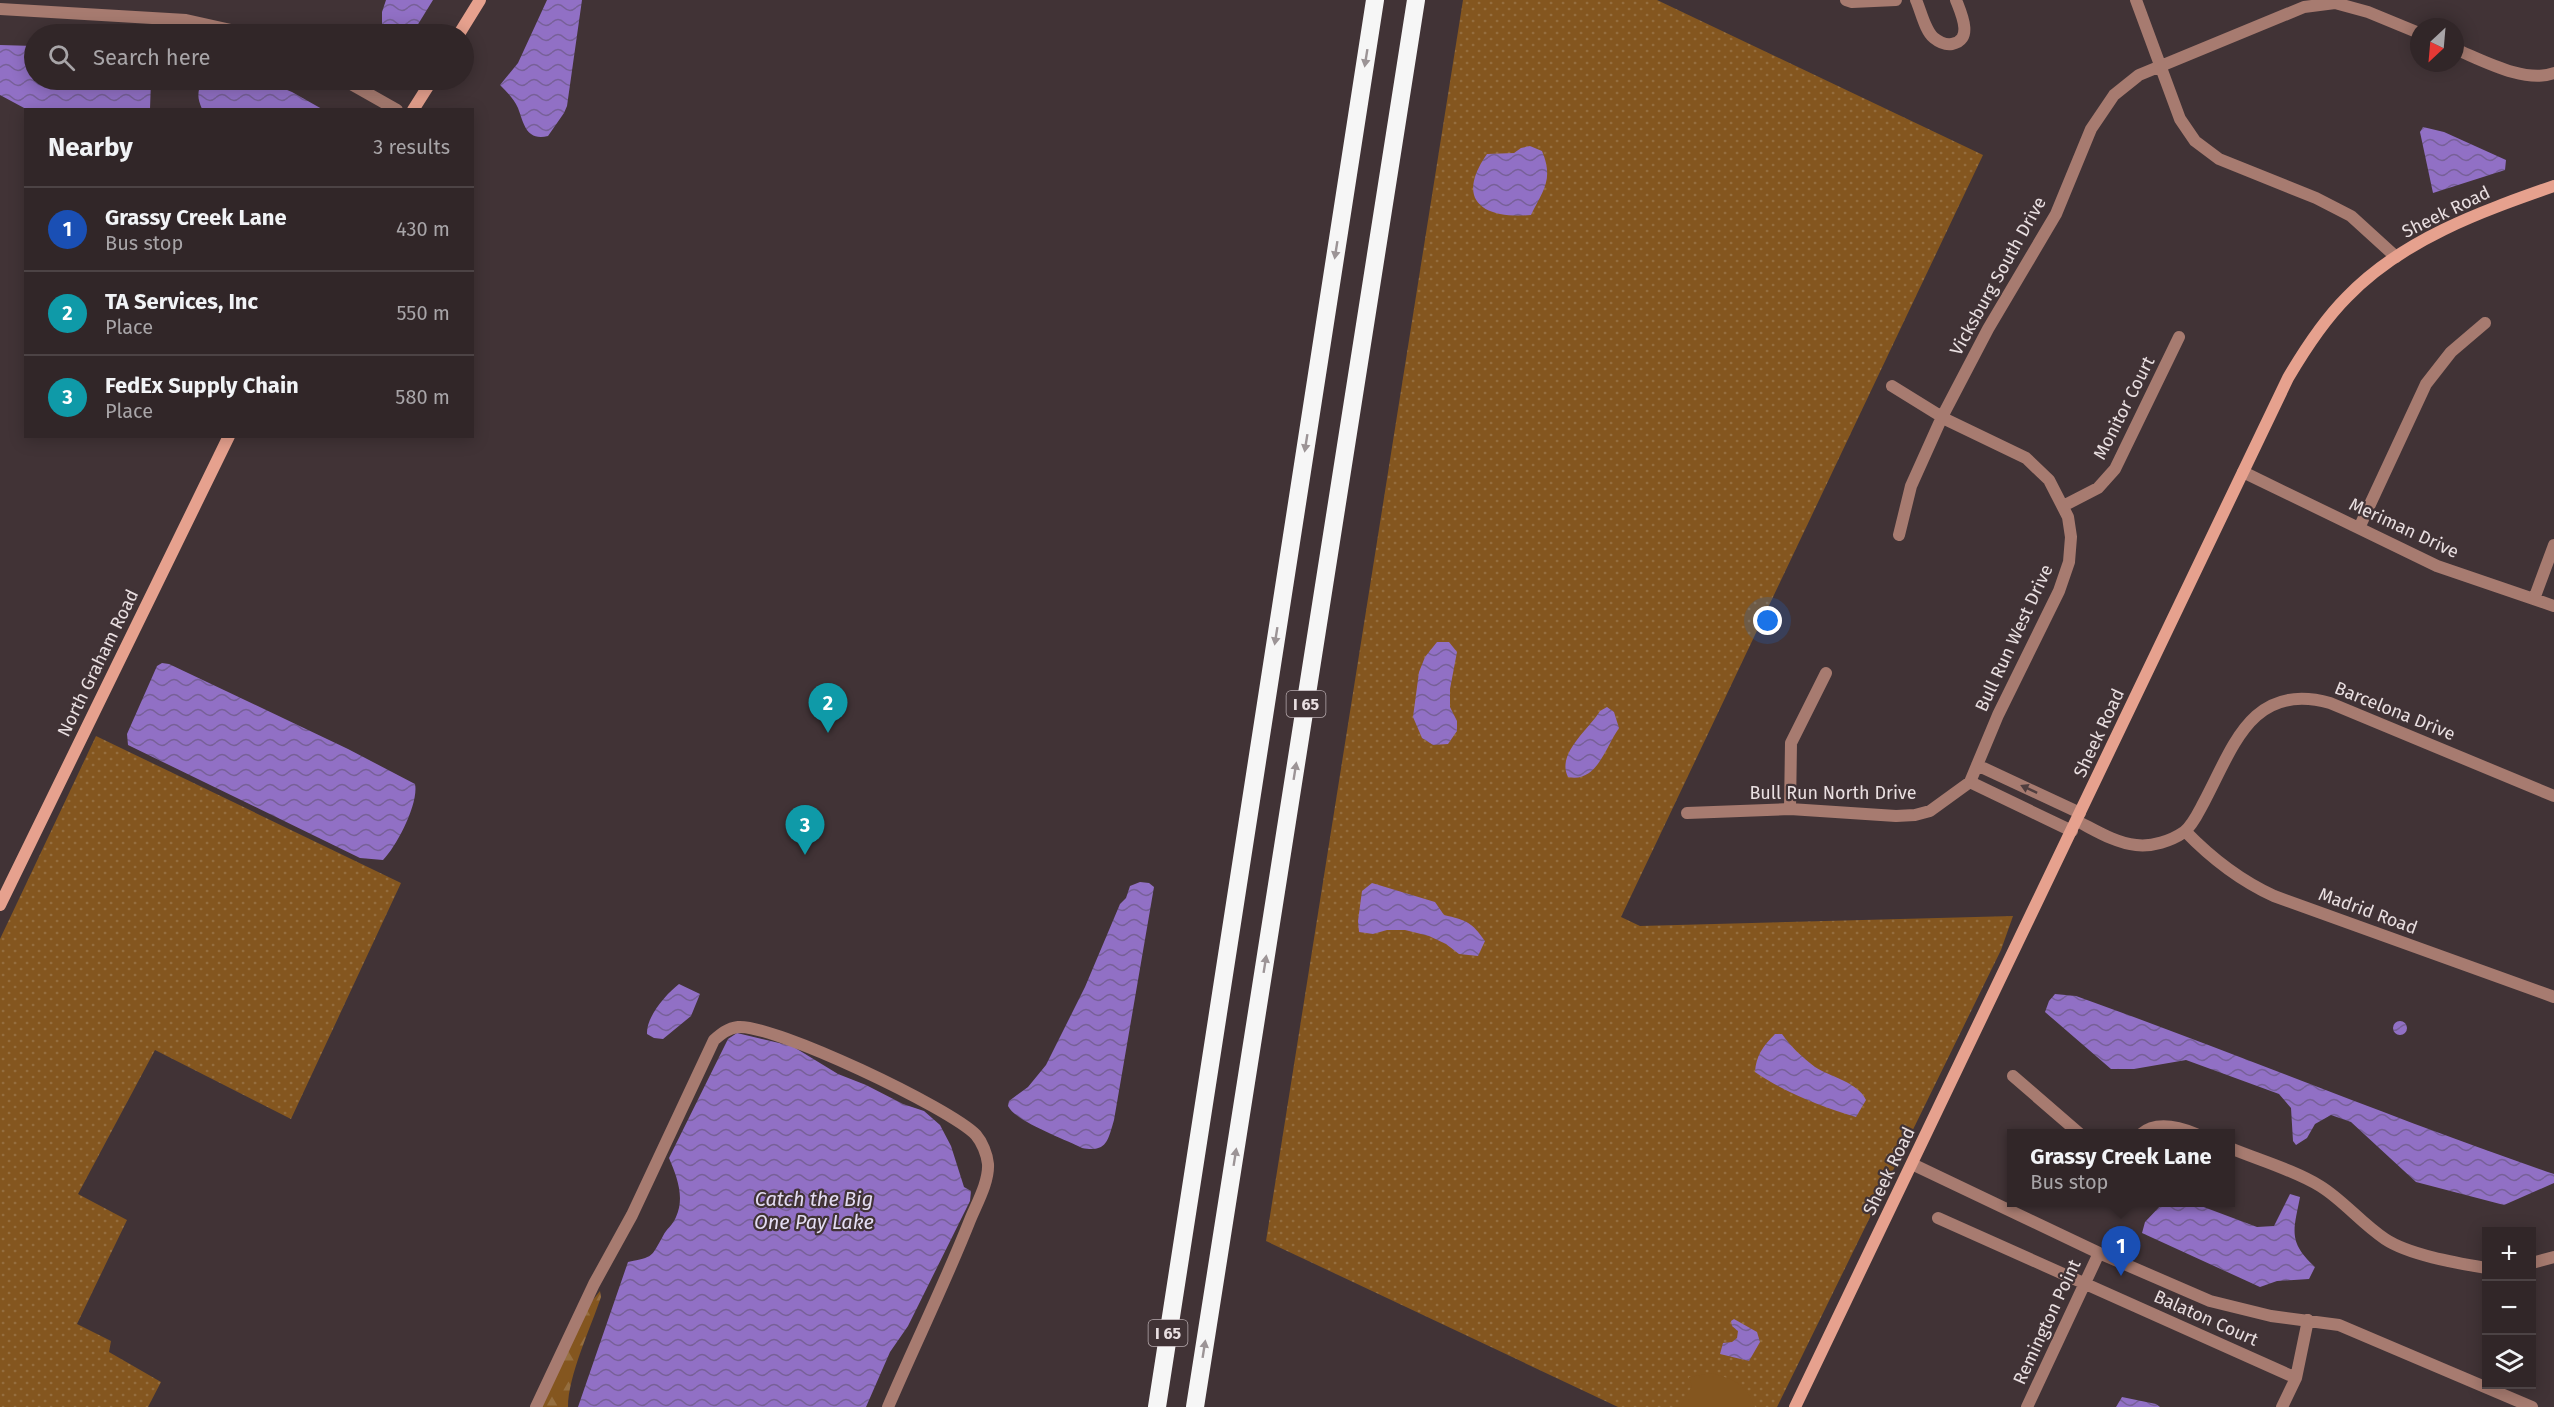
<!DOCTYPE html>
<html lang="en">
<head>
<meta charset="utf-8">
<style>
  :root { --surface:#312628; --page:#392e30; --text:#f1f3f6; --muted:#a8a5a8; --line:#4c4345; --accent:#52cbd9 }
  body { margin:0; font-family:"Fira Sans",sans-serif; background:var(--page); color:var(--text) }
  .controls { position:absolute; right:18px; bottom:18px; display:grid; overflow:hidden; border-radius:0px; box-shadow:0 3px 15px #0003 }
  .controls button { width:54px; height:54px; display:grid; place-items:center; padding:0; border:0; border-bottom:2px solid var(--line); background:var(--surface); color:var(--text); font:30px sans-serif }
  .compass { position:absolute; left:2410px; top:18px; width:54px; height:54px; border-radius:50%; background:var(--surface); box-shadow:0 3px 15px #0003; rotate:206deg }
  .you { position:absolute; left:1768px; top:621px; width:21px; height:21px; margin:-15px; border:4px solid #fff; border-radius:50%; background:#1a73e8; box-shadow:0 0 0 9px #1a73e833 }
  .badge { display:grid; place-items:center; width:39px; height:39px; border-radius:50%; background:var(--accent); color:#fff; font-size:20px; font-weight:700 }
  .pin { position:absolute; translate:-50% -50px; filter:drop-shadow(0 2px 3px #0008) }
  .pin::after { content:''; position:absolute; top:32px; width:21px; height:18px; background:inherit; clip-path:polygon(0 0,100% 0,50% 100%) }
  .popup { position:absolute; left:2007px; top:1129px; width:228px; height:78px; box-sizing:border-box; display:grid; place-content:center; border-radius:0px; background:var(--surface); filter:drop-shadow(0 2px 4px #0005); font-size:20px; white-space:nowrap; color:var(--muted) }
  .popup b { font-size:22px; color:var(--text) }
  .popup::after { content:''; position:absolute; left:50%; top:100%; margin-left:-12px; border:12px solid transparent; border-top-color:var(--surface) }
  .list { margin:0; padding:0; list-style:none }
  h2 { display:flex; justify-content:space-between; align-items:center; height:78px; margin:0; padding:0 24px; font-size:26px }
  h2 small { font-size:20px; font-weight:400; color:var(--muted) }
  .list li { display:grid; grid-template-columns:39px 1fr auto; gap:18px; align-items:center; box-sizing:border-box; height:84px; padding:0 24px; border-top:2px solid var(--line) }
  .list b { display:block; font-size:22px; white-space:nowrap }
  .list p { margin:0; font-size:20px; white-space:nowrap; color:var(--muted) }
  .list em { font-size:20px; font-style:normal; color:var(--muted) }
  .icon { flex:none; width:33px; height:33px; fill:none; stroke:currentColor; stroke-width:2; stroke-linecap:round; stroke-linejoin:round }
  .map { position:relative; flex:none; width:2554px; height:1407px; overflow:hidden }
  .search { position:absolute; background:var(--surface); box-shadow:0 3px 15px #0003; left:24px; top:24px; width:450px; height:66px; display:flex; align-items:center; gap:15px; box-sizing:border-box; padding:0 21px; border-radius:33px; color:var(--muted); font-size:22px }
  .panel { position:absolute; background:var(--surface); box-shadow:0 3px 15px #0003; left:24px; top:108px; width:450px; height:330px; border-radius:0px }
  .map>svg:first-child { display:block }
</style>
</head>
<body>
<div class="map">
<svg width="2554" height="1407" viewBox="0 0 2554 1407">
  <defs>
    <pattern id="grass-dots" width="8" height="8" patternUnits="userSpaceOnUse" patternTransform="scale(1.5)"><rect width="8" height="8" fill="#84561f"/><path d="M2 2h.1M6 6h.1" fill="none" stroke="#956e3f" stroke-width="1.8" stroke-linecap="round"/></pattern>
    <pattern id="forest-firs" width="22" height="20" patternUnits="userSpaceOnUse" patternTransform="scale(1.5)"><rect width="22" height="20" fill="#84561f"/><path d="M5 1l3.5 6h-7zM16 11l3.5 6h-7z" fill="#956e3f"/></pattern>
    <pattern id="water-waves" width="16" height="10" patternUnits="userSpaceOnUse" patternTransform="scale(1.5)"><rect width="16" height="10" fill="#9170c5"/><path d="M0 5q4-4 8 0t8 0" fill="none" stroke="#776098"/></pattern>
  </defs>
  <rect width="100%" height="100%" fill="#413336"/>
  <path fill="url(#grass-dots)" d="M1463,0h194l326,155 -362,762 19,9 373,-10 -12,34 -224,457h-159l-352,-166z
    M96,736l305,147 -110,236 -136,-69 -77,144 49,26 -50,104 34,17 -2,11 52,30 -13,25h-148v-468z"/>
  <path fill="url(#forest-firs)" d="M600,1291l1,6c-10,30 -33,79 -33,110h-28l52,-106z"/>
  <path fill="#84561f" d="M1712,1373c23,7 33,10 43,34h-75l12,-21 -3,-9z"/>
  <path fill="url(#water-waves)" d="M386,0h47l-21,34h-30v-22z
    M547,0h35l-15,106 -3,7 -16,23c-22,5 -24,-12 -30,-28 -4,-9 -11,-16 -18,-23l18,-22z
    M0,45l34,1v34h117l-1,29h-124l-26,-14z
    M203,80h60l29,12 30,17h-120c-5,-11 -5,-18 1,-29z
    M2423,127l21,5 62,28 -1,10 -72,23 -13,-61z
    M1530,146l12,5c12,29 1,39 -11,64 -49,4 -76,-15 -44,-61l27,-1 7,-5z
    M1437,642h12l8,10 -7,37v18l7,14v10l-9,13 -15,1 -11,-7 -9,-21 6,-45 6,-15z
    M162,663l7,1 179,85 67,35c4,19 -18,62 -32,76l-23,-2 -232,-113 -1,-11 30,-68z
    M1607,707l7,5 5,16c-14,20 -22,55 -51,49 -12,-23 21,-48 32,-66z
    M1140,882l9,1 5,4 -40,233c-6,20 -7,33 -32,28 -17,-9 -66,-26 -74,-42l1,-5 19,-14 18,-22 39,-78 35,-83 6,-6 4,-12z
    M1372,883l63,19 9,13c22,5 28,7 41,26l-7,15 -19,-2 -13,-10 -17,-8 -24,-6h-18l-14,4 -14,-2 -1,-11 4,-30z
    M679,984l21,10 -9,22 -28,23 -9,-1 -7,-4c-1,-17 19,-40 32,-50z
    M2055,994l21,2c160,57 317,123 478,178v9l-50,22 -88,-23 -65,-60 -20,-7 -16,9 -8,14 -11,7 -3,-4 -2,-33 -12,-14 -93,-34 -52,9h-23l-66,-57 4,-11z
    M2393 1028a7 7 0 1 1 14 0a7 7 0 1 1-14 0Z
    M737,1033l55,13 46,28 28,11 37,19 21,7 16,14 11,21 13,41 7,4 -1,10 -62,125 -18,26 -24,55h-288l50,-145c26,-5 23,-5 35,-26 3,-7 10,-11 13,-19 9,-20 1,-40 -7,-59l59,-119z
    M1775,1034h7c9,13 20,23 33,33 15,10 43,15 51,33l-10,17c-35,-10 -72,-25 -101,-45 1,-16 8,-26 20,-38z
    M2290,1194l10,3c-6,33 -13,44 15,70l-6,12 -32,2 -17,6 -118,-54 3,-11 18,-19h30l64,24 17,-1z
    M1734,1319l23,13 3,10 -11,19 -29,-7 3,-11 9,-1 5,-4 1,-7 -6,-5 -1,-5z
    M2122,1397l34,7 4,3h-44z"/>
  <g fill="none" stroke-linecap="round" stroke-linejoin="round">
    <path stroke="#a77b70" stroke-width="12" d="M1846,0l6,2 44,-2
      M1916,0c5,11 9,31 18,38 5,4 12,7 18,6 22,-4 9,-31 4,-44
      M2136,0l44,119 15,22 24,18 97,39 35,18 45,41
      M0,9l186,11 63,14
      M2455,49c27,11 70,35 99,24
      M344,80l53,30
      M2243,472l194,94 117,40
      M2063,506l35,-18 17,-19 64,-132
      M2359,528l67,-144 25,-32 34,-29
      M1899,535l12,-49 31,-69 46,-88 68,-115 35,-85 23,-34 25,-20 165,-68 31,-4 33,9 51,21
      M2534,599l20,-54
      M1977,765l103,48
      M1970,782l102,49
      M1790,809l1,-66 35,-70
      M1687,813l103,-4 106,7 19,-1 15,-4 40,-29 28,-67 61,-124 10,-29 2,-25 -3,-20 -19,-37 -23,-22 -79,-38 -55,-34
      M2077,821c18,9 38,22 59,24 16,2 35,-4 48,-13 9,-7 15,-21 20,-30 29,-54 47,-121 126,-99l224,93
      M2185,831c27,28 54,49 89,65l280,101
      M2013,1076l67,58
      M2141,1134c15,-13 38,-7 55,0
      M2230,1148c29,12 64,22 90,38 23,14 41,37 65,53 24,16 72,24 101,29
      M1912,1164l187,89 111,48 61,15 68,9 193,82
      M1938,1218l358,160
      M2532,1263l22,-6
      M536,1407l58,-123 38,-69 82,-175c7,-6 14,-12 24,-13 36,-3 212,81 238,108 6,7 11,19 12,29 1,18 -11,39 -18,56 -25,63 -55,124 -82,187
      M2027,1407l72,-154
      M2282,1407l14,-29 12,-58"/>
    <path stroke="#e6a18e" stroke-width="12" d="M459,34l21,-34
      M413,110l19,-30
      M0,905l229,-469
      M1795,1407l493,-1029c17,-29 35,-57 59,-81 56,-58 133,-85 207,-111"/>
    <path stroke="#f6f6f6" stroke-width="18" d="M1157,1407l218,-1407
      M1195,1407l221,-1407"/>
  </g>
  <defs><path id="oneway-solid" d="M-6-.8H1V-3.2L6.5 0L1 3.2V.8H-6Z" transform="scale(1.5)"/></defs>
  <g fill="#9c9496">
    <use href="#oneway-solid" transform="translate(1366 58) rotate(99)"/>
    <use href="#oneway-solid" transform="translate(1336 250) rotate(99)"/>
    <use href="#oneway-solid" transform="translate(1306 443) rotate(99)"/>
    <use href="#oneway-solid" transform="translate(1276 636) rotate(99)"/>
    <use href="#oneway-solid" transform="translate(1295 771) rotate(-81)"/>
    <use href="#oneway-solid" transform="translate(1265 964) rotate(-81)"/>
    <use href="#oneway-solid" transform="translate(1235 1157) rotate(-81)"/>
    <use href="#oneway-solid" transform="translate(1204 1349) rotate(-81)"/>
  </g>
  <use fill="#503e3f" href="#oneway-solid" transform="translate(2029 789) rotate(-155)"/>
  <g text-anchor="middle" stroke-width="4.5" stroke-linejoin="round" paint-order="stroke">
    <g fill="#413336" stroke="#b7abae" stroke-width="1.5">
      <rect x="1286.5" y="691" width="39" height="26" rx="4.5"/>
      <rect x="1148.5" y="1320" width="39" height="26" rx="4.5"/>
    </g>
    <g font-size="16" font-weight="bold" fill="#e9dfe1">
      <text x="1306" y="710">I 65</text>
      <text x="1168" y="1339">I 65</text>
    </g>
    <g font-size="18" fill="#e9dfe1" stroke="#413336">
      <text transform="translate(2446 212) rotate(-26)" y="6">Sheek Road</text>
      <text transform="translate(1998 276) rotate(-61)" y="6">Vicksburg South Drive</text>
      <text transform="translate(2124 408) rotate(-63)" y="6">Monitor Court</text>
      <text transform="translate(2404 528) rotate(25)" y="6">Meriman Drive</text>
      <text transform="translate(2014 638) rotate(-65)" y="6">Bull Run West Drive</text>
      <text transform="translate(98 663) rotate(-64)" y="6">North Graham Road</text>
      <text transform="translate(2395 711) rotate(22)" y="6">Barcelona Drive</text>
      <text transform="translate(2099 733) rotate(-65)" y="6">Sheek Road</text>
      <text x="1833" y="799">Bull Run North Drive</text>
      <text transform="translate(2368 911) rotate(20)" y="6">Madrid Road</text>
      <text transform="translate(1889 1171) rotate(-64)" y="6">Sheek Road</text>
      <text transform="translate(2206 1318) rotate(24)" y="6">Balaton Court</text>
      <text transform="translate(2047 1322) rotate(-65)" y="6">Remington Point</text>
    </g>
    <g font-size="20" font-style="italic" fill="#e4ddf3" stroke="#413336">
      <text x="814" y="1206">Catch the Big<tspan x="814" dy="23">One Pay Lake</tspan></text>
    </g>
  </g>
</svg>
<div class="controls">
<button>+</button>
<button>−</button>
<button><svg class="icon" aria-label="layers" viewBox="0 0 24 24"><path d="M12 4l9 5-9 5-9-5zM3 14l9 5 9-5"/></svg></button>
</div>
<svg class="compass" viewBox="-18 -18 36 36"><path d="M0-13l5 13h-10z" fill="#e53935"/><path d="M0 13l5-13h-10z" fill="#a8a5a8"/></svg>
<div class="you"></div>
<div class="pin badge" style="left:2121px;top:1276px;background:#1a4fb4">1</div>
<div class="popup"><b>Grassy Creek Lane</b>Bus stop</div>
<div class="pin badge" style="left:828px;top:733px;background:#0f9aa8">2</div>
<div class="pin badge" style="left:805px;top:855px;background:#0f9aa8">3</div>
<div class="search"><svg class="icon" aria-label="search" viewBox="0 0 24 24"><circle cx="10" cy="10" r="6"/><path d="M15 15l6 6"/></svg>Search here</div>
<section class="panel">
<h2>Nearby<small>3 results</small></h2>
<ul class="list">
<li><span class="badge" style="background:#1a4fb4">1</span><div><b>Grassy Creek Lane</b><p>Bus stop</p></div><em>430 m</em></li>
<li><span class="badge" style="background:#0f9aa8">2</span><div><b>TA Services, Inc</b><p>Place</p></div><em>550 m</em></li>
<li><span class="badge" style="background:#0f9aa8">3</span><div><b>FedEx Supply Chain</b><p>Place</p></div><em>580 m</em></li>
</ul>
</section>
</div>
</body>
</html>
